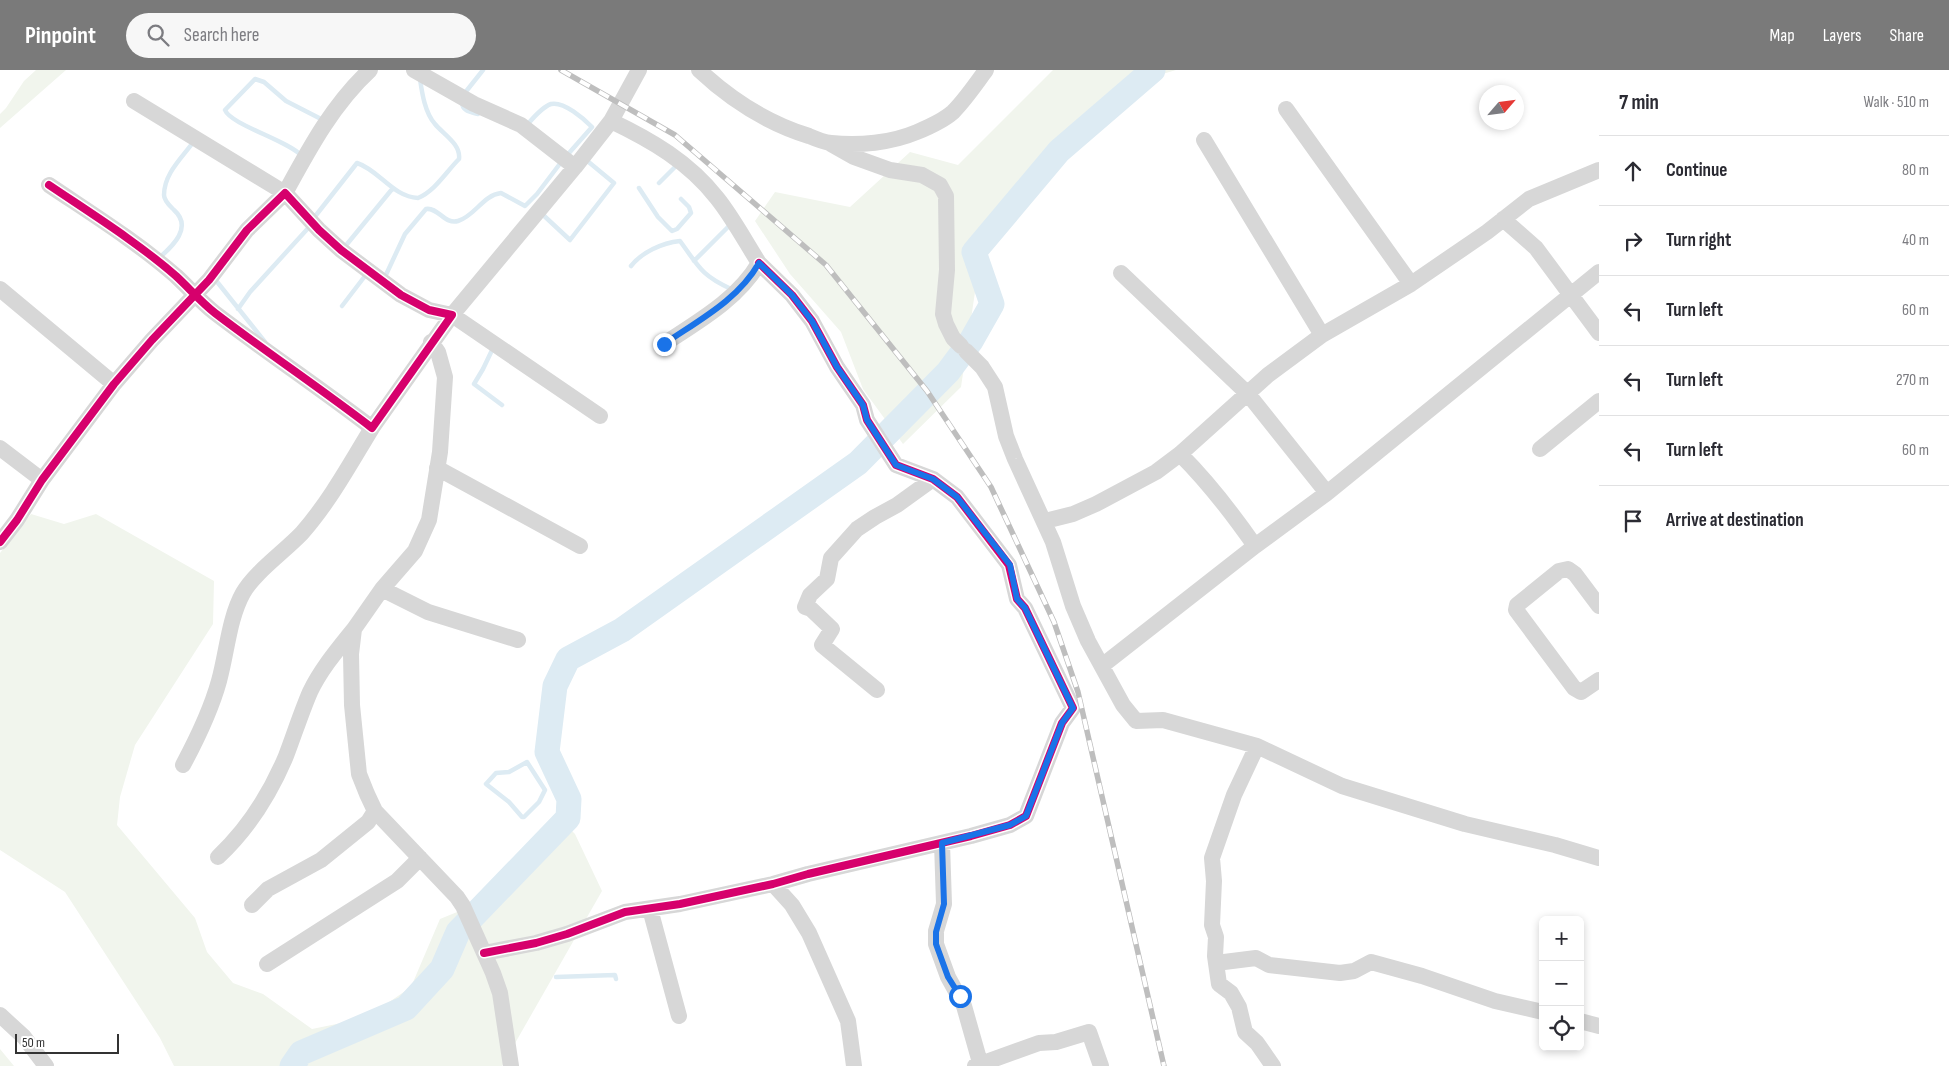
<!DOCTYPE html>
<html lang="en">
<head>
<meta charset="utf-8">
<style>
  :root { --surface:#fff; --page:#f7f7f7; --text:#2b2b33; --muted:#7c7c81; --line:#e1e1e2; --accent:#7a7a7a }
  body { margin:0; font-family:"Sofia Sans Condensed",sans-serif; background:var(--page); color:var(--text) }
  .controls { position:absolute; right:15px; bottom:15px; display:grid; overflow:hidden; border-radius:8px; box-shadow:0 2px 8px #0003 }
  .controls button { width:45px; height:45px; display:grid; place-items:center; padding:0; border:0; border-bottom:1px solid var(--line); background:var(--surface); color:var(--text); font:25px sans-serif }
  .compass { position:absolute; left:1479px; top:15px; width:45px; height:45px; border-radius:50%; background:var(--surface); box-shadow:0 2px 8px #0003; rotate:62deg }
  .scale { position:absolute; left:15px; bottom:12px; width:104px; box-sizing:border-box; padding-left:5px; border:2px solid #333; border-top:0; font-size:14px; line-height:18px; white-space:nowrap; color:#333; -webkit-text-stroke:4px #fff; paint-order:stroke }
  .stop { position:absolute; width:15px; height:15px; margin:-11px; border:4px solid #1a73e8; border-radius:50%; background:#fff }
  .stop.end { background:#1a73e8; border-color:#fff; box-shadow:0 1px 5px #0008 }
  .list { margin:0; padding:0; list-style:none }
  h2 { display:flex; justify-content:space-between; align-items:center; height:65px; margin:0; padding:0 20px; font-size:21px }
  h2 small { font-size:16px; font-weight:400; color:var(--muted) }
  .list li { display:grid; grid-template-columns:32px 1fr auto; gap:15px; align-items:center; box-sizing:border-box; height:70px; padding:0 20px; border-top:1px solid var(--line) }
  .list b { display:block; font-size:19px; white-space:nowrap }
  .list em { font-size:16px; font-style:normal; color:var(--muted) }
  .icon { flex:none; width:28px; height:28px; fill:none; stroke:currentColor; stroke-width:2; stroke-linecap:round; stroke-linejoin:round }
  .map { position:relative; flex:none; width:1599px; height:996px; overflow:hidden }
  header { display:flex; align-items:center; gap:30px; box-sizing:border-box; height:70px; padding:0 25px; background:var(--accent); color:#fff }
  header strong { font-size:24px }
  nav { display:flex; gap:28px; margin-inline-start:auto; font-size:18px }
  .search { width:350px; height:45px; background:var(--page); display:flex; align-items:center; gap:12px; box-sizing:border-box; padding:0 18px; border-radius:28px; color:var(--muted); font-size:19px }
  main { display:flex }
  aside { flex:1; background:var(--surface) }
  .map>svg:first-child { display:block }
</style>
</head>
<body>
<header>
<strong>Pinpoint</strong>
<div class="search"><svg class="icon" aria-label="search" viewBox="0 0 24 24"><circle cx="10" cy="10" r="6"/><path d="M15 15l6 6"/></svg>Search here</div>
<nav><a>Map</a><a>Layers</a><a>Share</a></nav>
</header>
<main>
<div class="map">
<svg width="1599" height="996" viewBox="0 0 1599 996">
  <rect width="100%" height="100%" fill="#fff"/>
  <path fill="#f1f5ed" d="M36,0h30l-66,58v-14l6,-6 18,-27z
    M1053,0h123l-47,14 -149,174 -19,129 -58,57 -40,-55 -22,-57 -51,-58 -35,-53 20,-29 75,15 60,-55 48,13z
    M31,444l33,10 32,-10 118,67 -1,43 -78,121 -15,52 -3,28 78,93 12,34 26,31 30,11 49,35 54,-11 45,-31 29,-68 44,-18 25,-33 49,-51 17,17 27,57 -100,175h-328l-14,-28 -95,-146 -65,-42v-297z
    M0,979l14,17h-14z"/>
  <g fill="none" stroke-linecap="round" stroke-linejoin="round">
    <path stroke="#ddebf3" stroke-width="4.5" d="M464,24l19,-24
      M462,32c0,9 8,10 16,12
      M302,86c-15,-16 -71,-31 -77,-46l30,-31 9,3 22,19 37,19
      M659,113l19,-19
      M639,118l19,29 14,14 5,-2 14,-16 -2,-6 -8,-8
      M541,143l29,27 44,-57 -29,-24
      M313,149l44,-56c22,7 36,34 61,35 17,-7 28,-26 41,-39 2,-15 -16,-25 -24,-35 -10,-11 -13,-31 -15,-45
      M343,179l50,-61
      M159,188c14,-12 34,-31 15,-48 -4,-4 -10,-9 -10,-15 0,-22 19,-38 30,-54
      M694,191l38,-38
      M631,196c11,-14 31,-23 49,-25 19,26 21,34 51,48
      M214,208l51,64
      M384,209l21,-45 21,-25c12,-2 19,16 32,12 17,-5 25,-26 43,-28l24,13 12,-12 25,-33 30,-34c-8,-8 -28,-26 -41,-23 -9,3 -18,14 -24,21
      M342,236l23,-30
      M238,239l12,-17 61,-67
      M494,276l-11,23 -9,15 28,21
      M527,692l18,28 -6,12 -15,15h-2l-13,-15 -23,-18 10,-11 13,-1z
      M556,907l59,-2 1,4"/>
    <path stroke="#ddebf3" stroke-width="25" d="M292,996l9,-13 105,-45 36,-39 16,-37 110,-114 1,-19 -22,-47 8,-66 13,-27 54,-29 236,-167 90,-91 23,-31 21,-37 -18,-52 85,-101 94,-81"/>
    <path stroke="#d7d7d7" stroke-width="16" d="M414,0l60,34 47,21 54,42
      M699,0c32,30 68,53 110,66 7,3 14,6 22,7 28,3 60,0 86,-11 12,-5 26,-11 36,-20 12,-12 23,-28 33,-42
      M134,31l151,92c24,-44 48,-89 85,-123
      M1286,39l125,175
      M611,51c40,19 78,41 106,77 16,20 28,43 42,65 -21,36 -60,58 -95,81
      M1204,70l118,195
      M831,74l23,13 36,13 32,5 18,10 6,11 1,74 -4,44 3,10 7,14 8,8
      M1503,149l33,29 63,85
      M1121,203l127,121 79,99
      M0,219l114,95
      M431,272l7,10 7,25 -5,75 -11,68 -14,31 -33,38 -28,40 -3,25 1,51 7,69 8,20 8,17 82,86 6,9 30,67 7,20 11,73
      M966,281l16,16 13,20 11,49 9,23 38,83 20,64 15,35 35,64 13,16 27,-1 94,26 85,40 123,38 90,21 44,13
      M600,346l-148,-101 123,-148 36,-46 28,-51
      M0,378l42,32
      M1540,379l59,-48
      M1180,384c28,28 52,59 75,92
      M437,398l143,78
      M1045,451l28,-7 23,-10 60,-32 24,-18 88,-79 54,-40 89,-51 76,-52 42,-33 70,-29
      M0,472l17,-22 25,-40 72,-96 38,-44 57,-60 38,-50 38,-37 34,37 22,20 60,45 28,15 23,5 -80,113c-52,-40 -106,-76 -157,-115 -14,-11 -26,-25 -39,-37 -39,-34 -84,-62 -127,-91
      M382,519l46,23 90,28
      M1599,536l-24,-32 -7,-5 -9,2 -42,34 -1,5 58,78 7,4 18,-12
      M1103,595l152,-119 72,-53 272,-221
      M877,620l-55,-45 10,-16 -21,-20 -6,-2 5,-12 17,-16 4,-21 26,-29 18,-12 22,-12 36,-26
      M1257,676l-23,49 -22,63 2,23 -2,44 4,12 -1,19 4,28 12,9 8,14 6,25 12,11 16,23
      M183,695c15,-28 28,-55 36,-84 8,-29 10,-63 24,-88 12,-21 42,-42 59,-60 28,-32 48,-69 70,-105
      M942,773l2,61 -8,27v13l12,33 16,29 17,60
      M218,787c30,-28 52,-63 68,-101 8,-21 15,-43 24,-64 11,-23 28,-43 44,-63
      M773,814l19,21 17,28 39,88 6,45
      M252,835l16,-16 53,-29 47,-38 7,-11
      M650,839l29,107
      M484,883l52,-10 31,-9 58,-22 55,-8 93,-20 35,-10 163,-38 39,-11 16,-9 36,-93 11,-15 -48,-100 -8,-9 -8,-34 -52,-68 -24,-18 -37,-14 -29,-45 -4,-15 -26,-38 -25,-46 -20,-26 -33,-32
      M1216,893l40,-5 13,7 71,8 14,-2 17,-9 51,14 73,25 48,11
      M267,894l130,-83 23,-23
      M0,945l24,22 22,29
      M1580,951l19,5
      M975,996l64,-23 17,-1 33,-10 12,34"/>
    <g stroke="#bebebe" stroke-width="5.5">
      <path id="rail" d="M561,0l114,65 151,130 101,126 64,96 63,135 24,70 86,374"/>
    </g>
    <use href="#rail" stroke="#fff" stroke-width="4" stroke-dasharray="11" stroke-linecap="butt"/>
    <g stroke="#fff" stroke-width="11">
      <path id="cycleway" d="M0,472l17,-22 25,-40 72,-96 38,-44 57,-60 38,-50 38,-37 34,37 22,20 60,45 28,15 23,5 -80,113c-52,-40 -106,-76 -157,-115 -14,-11 -26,-25 -39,-37 -39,-34 -84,-62 -127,-91
        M484,883l52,-10 31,-9 58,-22 55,-8 93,-20 35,-10 163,-38 39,-11 16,-9 36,-93 11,-15 -48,-100 -8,-9 -8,-34 -52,-68 -24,-18 -37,-14 -29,-45 -4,-15 -26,-38 -25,-46 -20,-26 -33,-32"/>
    </g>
    <use href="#cycleway" stroke="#d6006c" stroke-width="8"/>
  </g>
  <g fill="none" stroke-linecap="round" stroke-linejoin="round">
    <path stroke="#1a73e8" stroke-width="6" d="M664,274c35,-24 74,-44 95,-81l33,32 20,26 25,46 26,38 4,15 29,45 37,14 24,18 53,68 7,34 8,9 48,100 -11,15 -36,93 -16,9 -68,18 2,61 -8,28v12l12,33 12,19"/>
  </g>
</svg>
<div class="controls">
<button>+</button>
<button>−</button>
<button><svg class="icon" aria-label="locate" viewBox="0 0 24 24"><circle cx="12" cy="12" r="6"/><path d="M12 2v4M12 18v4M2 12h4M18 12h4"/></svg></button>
</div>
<svg class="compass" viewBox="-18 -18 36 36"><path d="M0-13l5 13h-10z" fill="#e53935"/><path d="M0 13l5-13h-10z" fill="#7c7c81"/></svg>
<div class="scale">50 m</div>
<div class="stop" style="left:960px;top:926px"></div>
<div class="stop end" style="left:664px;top:274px"></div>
</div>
<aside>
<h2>7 min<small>Walk · 510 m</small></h2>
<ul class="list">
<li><svg class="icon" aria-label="ahead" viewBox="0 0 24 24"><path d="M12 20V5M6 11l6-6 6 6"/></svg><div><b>Continue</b></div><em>80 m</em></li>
<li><svg class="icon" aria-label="right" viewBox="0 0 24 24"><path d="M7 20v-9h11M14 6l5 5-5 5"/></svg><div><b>Turn right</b></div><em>40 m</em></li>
<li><svg class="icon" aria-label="left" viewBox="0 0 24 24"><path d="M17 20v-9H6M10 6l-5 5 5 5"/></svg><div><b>Turn left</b></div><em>60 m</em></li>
<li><svg class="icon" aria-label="left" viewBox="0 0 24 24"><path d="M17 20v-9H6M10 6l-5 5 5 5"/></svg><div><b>Turn left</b></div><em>270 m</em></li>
<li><svg class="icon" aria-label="left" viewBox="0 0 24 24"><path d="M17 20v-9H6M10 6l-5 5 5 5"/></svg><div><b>Turn left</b></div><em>60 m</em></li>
<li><svg class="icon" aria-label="arrive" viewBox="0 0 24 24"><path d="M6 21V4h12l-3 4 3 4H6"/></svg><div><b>Arrive at destination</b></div></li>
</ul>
</aside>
</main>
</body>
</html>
